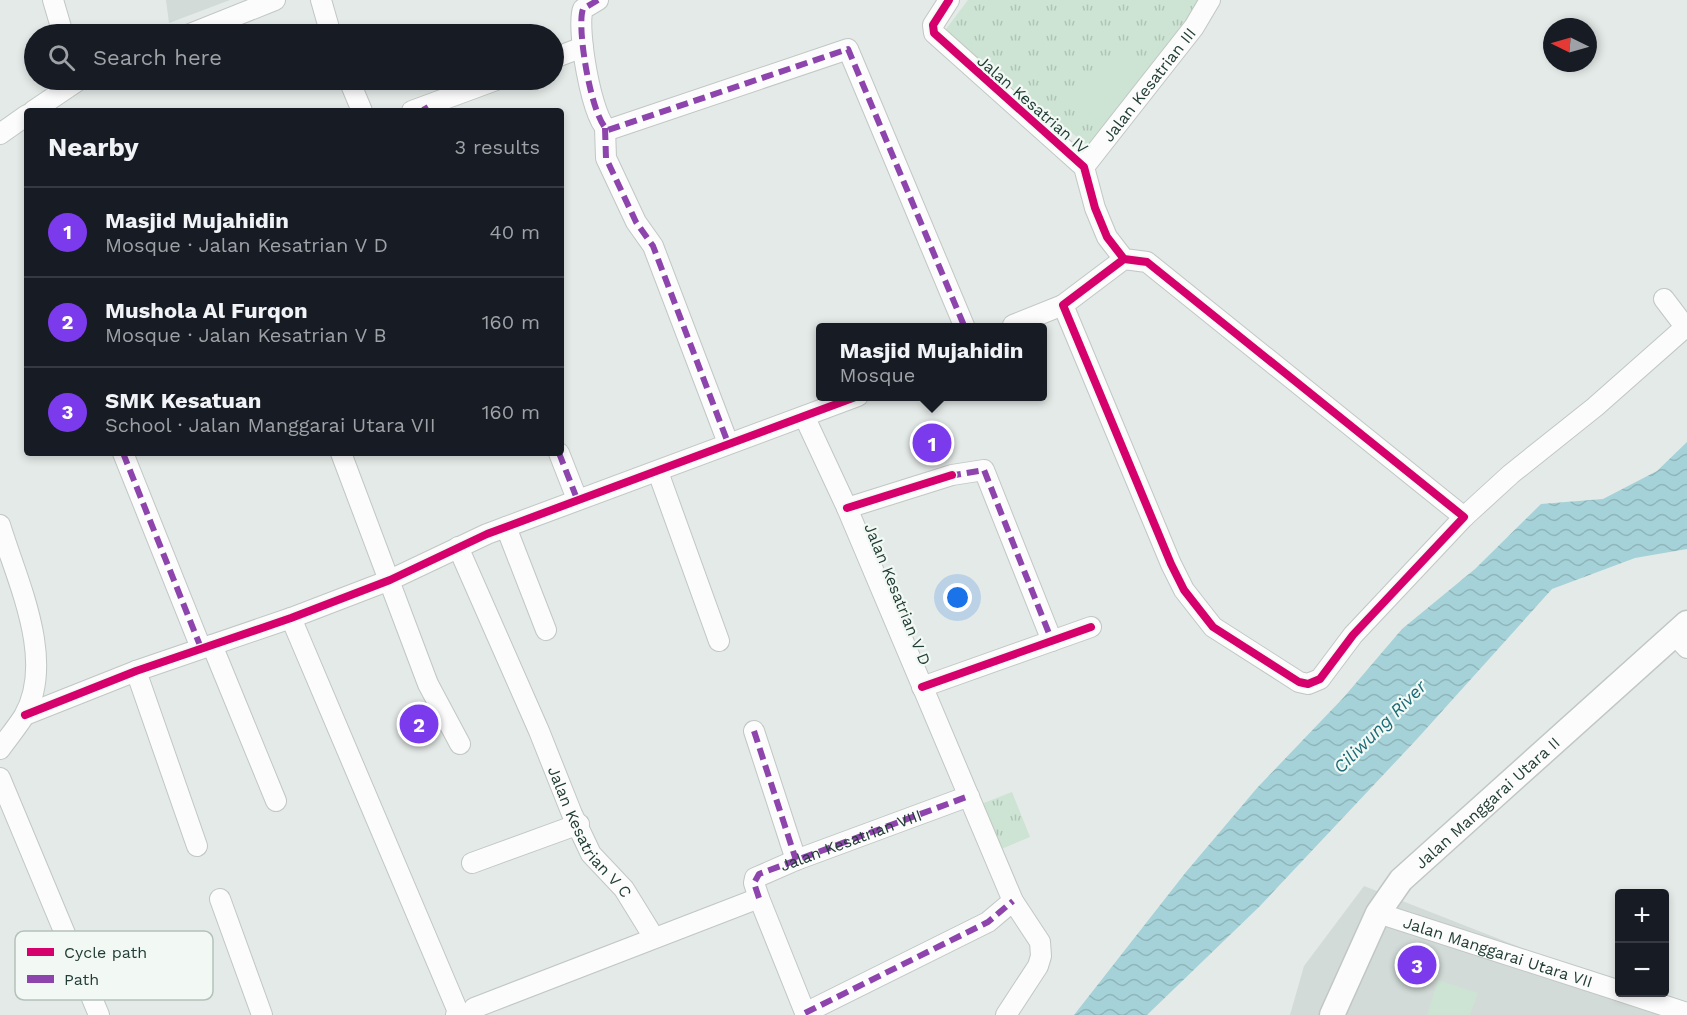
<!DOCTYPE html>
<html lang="en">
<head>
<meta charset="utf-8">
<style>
  :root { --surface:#171b24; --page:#242831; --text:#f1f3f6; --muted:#9ea1a6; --line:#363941; --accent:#7c3aed }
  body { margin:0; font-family:"Work Sans",sans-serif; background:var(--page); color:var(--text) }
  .controls { position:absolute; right:18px; bottom:18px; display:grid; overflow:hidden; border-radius:6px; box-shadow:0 3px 9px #0003 }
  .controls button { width:54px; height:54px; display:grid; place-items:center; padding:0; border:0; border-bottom:2px solid var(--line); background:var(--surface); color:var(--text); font:30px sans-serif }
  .compass { position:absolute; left:1543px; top:18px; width:54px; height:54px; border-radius:50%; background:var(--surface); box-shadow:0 3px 9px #0003; rotate:275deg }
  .you { position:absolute; left:958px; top:598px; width:21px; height:21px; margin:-15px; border:4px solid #fff; border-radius:50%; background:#1a73e8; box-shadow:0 0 0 9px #1a73e833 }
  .badge { display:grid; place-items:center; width:39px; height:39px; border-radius:50%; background:var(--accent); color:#fff; font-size:20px; font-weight:700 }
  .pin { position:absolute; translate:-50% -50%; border:3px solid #fff; box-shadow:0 2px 6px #0006 }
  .popup { position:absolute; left:816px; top:323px; width:231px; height:78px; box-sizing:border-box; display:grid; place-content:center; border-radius:6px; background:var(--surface); filter:drop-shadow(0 2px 4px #0005); font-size:20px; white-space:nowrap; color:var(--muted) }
  .popup b { font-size:22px; color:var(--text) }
  .popup::after { content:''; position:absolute; left:50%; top:100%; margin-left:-12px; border:12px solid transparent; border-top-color:var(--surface) }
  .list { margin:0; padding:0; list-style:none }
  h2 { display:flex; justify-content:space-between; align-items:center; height:78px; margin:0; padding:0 24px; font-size:26px }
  h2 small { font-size:20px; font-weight:400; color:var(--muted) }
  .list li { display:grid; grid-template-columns:39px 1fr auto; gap:18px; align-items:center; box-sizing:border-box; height:90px; padding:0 24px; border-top:2px solid var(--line) }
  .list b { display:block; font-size:22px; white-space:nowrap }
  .list p { margin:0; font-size:20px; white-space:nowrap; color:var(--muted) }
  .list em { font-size:20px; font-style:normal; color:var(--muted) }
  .icon { flex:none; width:33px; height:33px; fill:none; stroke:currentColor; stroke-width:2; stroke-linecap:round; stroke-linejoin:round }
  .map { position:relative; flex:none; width:1687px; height:1015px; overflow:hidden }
  .search { position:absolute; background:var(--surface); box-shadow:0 3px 9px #0003; left:24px; top:24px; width:540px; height:66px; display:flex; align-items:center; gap:15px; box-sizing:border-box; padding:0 21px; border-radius:33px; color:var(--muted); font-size:22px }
  .panel { position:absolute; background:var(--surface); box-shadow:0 3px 9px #0003; left:24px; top:108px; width:540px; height:348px; border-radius:6px }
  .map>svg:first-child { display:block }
</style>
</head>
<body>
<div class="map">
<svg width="1687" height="1015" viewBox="0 0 1687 1015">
  <defs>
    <pattern id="grass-tufts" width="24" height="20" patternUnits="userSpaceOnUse" patternTransform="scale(1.5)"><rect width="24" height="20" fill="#cde3d3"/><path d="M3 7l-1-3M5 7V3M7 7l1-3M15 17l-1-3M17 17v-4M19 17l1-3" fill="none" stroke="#b0c4b6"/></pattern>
    <pattern id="water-waves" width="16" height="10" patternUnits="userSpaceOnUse" patternTransform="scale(1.5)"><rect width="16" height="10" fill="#a5d2d8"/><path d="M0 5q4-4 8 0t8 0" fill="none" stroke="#8eb5ba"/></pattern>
  </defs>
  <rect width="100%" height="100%" fill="#e4eae7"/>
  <path fill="#d2dbd7" d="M166,0h64l-61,23z
    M1364,886l255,100 68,29h-397l14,-49z"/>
  <path fill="url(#grass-tufts)" d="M968,0h234l-112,147 -147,-114z
    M1012,792l18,45 -31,13 -18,-46z"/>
  <path fill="#cde3d3" d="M1119,43l34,25 -43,59 -34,-25z
    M1438,980l40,13 -8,22h-43z"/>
  <path fill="url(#water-waves)" d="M1687,442v107l-52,9 -83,31 -135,150 -157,167 -113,109h-73l112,-143 71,-84 87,-91 58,-68 73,-60 66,-65 62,-5 54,-28z"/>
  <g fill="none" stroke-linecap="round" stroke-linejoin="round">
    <g stroke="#c1c7c4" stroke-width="22">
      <g id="minor">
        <path d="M53,0l10,34"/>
        <path d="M321,0l8,28"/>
        <path d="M598,0l-15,9c-7,18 9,112 25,121l240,-81 117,279"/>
        <path d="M949,0l-16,25 1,8 150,134 11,41 12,29 17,22 23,3 317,255 -111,118 -33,44 -12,5 -9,-2 -86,-55 -29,-37 -13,-26 -108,-259 61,-46"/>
        <path d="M190,34l85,-34"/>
        <path d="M554,58l29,-11"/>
        <path d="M349,80l13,31"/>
        <path d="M33,111l46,-31"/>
        <path d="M412,111l84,-31"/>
        <path d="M605,128l1,30 30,64 17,24 75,197"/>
        <path d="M0,134l27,-19"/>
        <path id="s1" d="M1084,167l110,-140 16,-27"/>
        <path d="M1013,325l50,-20"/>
        <path d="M805,418l42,90 166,393 27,41 1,14 -3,10 -32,49"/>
        <path d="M123,453l78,195"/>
        <path d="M341,453l87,231 32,60"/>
        <path d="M559,453l18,46"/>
        <path d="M658,472l61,169"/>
        <path d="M847,508l105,-33 32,-5 68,171"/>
        <path d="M1464,517l47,-43 84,-67 86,-76 2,-7 -19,-25"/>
        <path d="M0,525c17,56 56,135 24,191 -7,11 -16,22 -24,33"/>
        <path d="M506,527l40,103"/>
        <path id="s2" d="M458,547l81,184 33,83 19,40 33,35 29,47"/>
        <path d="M291,618l168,396 -3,1"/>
        <path d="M1675,635l12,13"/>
        <path d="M212,645l64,156"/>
        <path d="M136,671l61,175"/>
        <path d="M922,687l169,-60"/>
        <path d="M25,715l111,-44 155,-53 99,-38 97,-46 371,-138"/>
        <path d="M754,731l42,129"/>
        <path d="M0,778l99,237"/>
        <path d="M472,863l107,-39"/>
        <path d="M220,899l42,116"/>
        <path id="s3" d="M1378,913l242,78"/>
        <path d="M1623,992l64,21"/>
        <path d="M474,1008l285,-110"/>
        <path d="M805,1013l183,-91 25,-21"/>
        <path d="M806,1015l-47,-117 -5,-15 1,-5 41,-18 173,-64"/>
      </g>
    </g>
    <g stroke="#c1c7c4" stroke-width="27">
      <g id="tertiary">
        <path id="s4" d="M1332,1015l46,-102 23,-33 286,-257"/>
      </g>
    </g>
    <use href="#minor" stroke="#fbfcfb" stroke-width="20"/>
    <use href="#tertiary" stroke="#fbfcfb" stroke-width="24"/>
    <g stroke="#8e44ad" stroke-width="6" stroke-dasharray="12 6" stroke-linecap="butt">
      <path d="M598,0l-15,9c-7,18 9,112 25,121l240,-81 117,279"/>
      <path d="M424,106l3,5"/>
      <path d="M605,128l1,30 30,64 17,24 75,197"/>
      <path d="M123,453l78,195"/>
      <path d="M559,453l18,46"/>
      <path d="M949,476l35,-6 68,171"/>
      <path d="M754,731l42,129"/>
      <path id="s5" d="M759,898l-5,-15 5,-9 210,-78"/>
      <path d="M805,1013l183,-91 25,-21"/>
    </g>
    <g stroke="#f2f9f5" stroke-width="11">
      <path id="cycleway" d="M949,0l-16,25 1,8 150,134 11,41 12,29 17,22 23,3 317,255 -111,118 -33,44 -12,5 -9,-2 -86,-55 -29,-37 -13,-26 -108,-259 61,-46
        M847,508l105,-33
        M922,687l169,-60
        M25,715l111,-44 155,-53 99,-38 97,-46 371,-138"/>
    </g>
    <use href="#cycleway" stroke="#d6006c" stroke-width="8"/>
  </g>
  <g text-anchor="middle" stroke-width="4.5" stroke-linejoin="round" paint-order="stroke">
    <g font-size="16" fill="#223d35" stroke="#f2f9f5">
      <text dy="6" stroke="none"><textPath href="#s1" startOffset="105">Jalan Kesatrian III</textPath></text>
      <text transform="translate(1033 104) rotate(41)" y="6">Jalan Kesatrian IV</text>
      <text transform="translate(898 594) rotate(68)" y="6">Jalan Kesatrian V D</text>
      <text dy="6" stroke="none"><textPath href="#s4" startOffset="268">Jalan Manggarai Utara II</textPath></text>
      <text dy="6" stroke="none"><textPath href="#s2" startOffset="315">Jalan Kesatrian V C</textPath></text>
      <text dy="6" stroke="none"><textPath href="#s5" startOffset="124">Jalan Kesatrian VIII</textPath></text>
      <text dy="6" stroke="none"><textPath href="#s3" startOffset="126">Jalan Manggarai Utara VII</textPath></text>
    </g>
    <g font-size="18" font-style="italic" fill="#1c6b78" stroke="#f2f9f5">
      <text transform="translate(1380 727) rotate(-45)" y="6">Ciliwung River</text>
    </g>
  </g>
  <rect x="15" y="931" width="198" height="69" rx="9" fill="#f2f9f5" stroke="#b4c1bb" stroke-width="1.5"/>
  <rect x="27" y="948" width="27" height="8" fill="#d6006c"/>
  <rect x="27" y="975" width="27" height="8" fill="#8e44ad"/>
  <g font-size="16" fill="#223d35">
    <text x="64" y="958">Cycle path</text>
    <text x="64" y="985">Path</text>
  </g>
</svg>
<div class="controls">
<button>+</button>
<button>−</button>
</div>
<svg class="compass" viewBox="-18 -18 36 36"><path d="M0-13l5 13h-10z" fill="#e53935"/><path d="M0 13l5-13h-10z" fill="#9ea1a6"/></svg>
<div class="you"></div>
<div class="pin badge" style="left:932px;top:443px">1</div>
<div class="popup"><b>Masjid Mujahidin</b>Mosque</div>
<div class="pin badge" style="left:419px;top:724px">2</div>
<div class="pin badge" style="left:1417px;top:965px">3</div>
<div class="search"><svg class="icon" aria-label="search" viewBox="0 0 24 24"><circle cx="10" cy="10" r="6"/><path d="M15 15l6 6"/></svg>Search here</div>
<section class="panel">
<h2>Nearby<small>3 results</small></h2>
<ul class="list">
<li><span class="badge">1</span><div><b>Masjid Mujahidin</b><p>Mosque · Jalan Kesatrian V D</p></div><em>40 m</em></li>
<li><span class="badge">2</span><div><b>Mushola Al Furqon</b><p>Mosque · Jalan Kesatrian V B</p></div><em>160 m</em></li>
<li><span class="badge">3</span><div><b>SMK Kesatuan</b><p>School · Jalan Manggarai Utara VII</p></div><em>160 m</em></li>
</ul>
</section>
</div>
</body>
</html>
